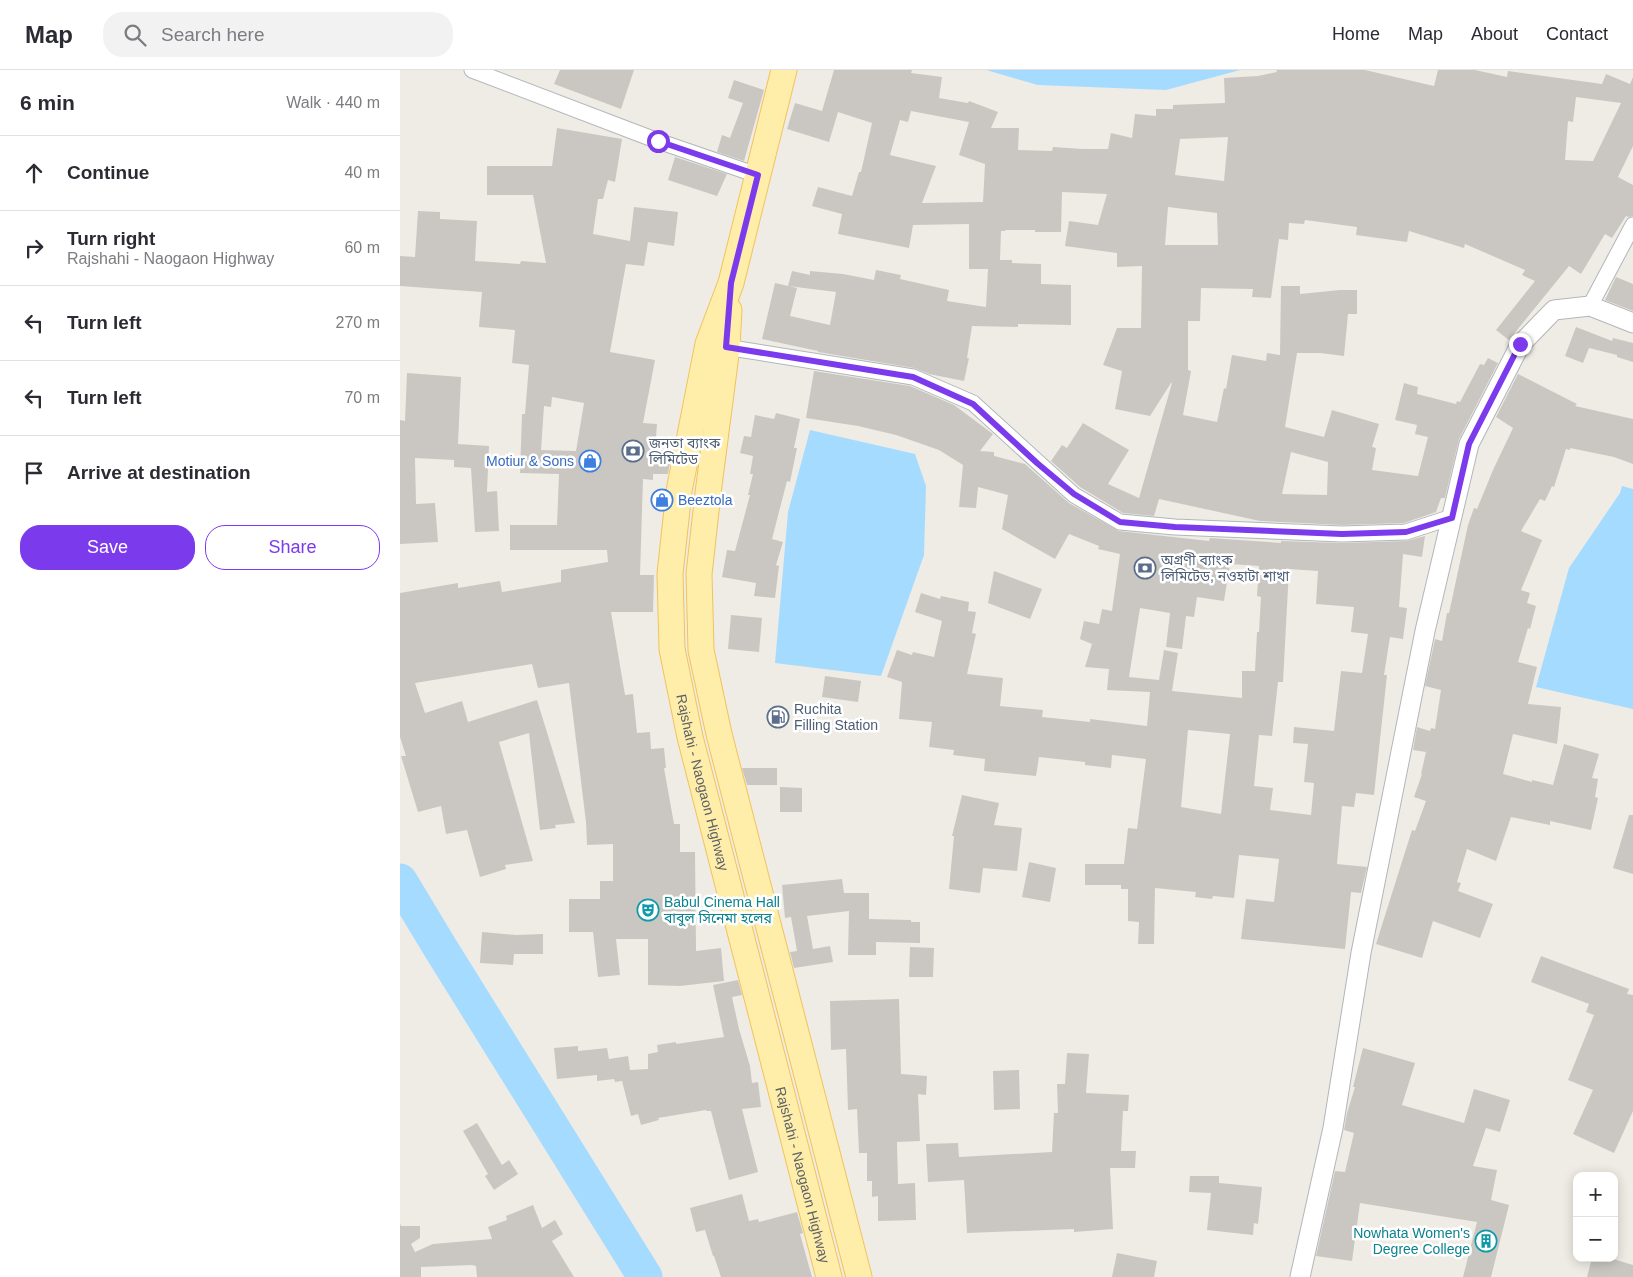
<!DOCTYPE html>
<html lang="en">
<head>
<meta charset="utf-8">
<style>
  :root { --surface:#fff; --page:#f2f2f3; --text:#2b2b33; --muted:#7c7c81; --line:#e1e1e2; --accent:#7c3aed }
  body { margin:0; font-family:Helvetica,"Noto Sans Bengali",sans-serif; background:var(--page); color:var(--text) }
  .controls { position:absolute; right:15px; bottom:15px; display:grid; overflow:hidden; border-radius:10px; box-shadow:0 2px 12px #0003 }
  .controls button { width:45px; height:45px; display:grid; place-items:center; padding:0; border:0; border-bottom:1px solid var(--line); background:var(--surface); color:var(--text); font:25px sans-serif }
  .stop { position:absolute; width:15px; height:15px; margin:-11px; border:4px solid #7c3aed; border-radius:50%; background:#fff }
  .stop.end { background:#7c3aed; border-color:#fff; box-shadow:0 1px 5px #0008 }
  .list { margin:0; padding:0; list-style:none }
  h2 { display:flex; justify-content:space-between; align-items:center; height:65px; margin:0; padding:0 20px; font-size:21px }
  h2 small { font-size:16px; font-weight:400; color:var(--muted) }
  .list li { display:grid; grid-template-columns:32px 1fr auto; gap:15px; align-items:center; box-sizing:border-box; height:75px; padding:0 20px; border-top:1px solid var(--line) }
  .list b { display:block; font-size:19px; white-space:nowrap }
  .list p { margin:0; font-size:16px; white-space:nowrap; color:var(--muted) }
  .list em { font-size:16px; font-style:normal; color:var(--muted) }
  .actions { display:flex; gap:10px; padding:15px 20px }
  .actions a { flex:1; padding:11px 0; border:1px solid var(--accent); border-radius:20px; text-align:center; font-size:18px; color:var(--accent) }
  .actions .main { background:var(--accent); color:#fff }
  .icon { flex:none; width:28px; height:28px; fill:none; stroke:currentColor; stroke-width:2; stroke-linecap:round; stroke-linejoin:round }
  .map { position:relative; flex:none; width:1233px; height:1207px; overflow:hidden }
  header { display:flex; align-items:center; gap:30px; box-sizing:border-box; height:70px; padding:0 25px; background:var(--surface); border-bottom:1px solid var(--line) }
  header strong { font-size:24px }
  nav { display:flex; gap:28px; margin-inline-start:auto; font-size:18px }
  .search { width:350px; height:45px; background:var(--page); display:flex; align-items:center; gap:12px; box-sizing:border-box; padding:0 18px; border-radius:20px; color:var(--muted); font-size:19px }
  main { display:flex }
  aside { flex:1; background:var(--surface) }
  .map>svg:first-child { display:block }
</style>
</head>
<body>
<header>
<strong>Map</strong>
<div class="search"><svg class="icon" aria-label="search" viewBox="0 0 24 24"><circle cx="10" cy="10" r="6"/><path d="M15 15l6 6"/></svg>Search here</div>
<nav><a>Home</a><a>Map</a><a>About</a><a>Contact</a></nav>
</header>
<main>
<aside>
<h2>6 min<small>Walk · 440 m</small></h2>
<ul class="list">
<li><svg class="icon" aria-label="ahead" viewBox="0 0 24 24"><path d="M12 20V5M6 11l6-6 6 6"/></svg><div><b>Continue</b></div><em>40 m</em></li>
<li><svg class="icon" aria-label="right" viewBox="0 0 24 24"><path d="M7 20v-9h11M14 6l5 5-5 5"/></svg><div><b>Turn right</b><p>Rajshahi - Naogaon Highway</p></div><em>60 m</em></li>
<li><svg class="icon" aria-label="left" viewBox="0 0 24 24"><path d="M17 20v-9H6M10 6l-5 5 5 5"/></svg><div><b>Turn left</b></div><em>270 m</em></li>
<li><svg class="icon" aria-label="left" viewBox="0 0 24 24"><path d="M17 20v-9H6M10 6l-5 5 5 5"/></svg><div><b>Turn left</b></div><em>70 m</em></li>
<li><svg class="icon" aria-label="arrive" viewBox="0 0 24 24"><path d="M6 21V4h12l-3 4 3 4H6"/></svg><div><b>Arrive at destination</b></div></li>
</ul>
<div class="actions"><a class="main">Save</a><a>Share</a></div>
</aside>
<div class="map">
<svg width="1233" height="1207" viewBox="0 0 1233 1207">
  <rect width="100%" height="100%" fill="#efece5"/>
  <path fill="#a5dbff" d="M586,0h254l-74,20 -128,-5z
    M410,360l105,24 11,32 -2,69 -43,121 -106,-13 13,-151z
    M1222,416l11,3v220l-97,-22 33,-119 51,-75z"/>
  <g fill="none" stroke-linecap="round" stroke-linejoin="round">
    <path stroke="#a5dbff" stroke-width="35" d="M0,811l41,68 204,328"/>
  </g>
  <path fill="#cac7c2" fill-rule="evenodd" d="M160,0h74l-13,39 -67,-25z
    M434,0h78l-1,3 31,4 -3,21 29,5 1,-2 29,11 -7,16h28l-1,22 34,1 1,-4 30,2h25l3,-16 21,5 3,-24 21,2v-7h17v-4l52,-2 -1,-25 34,-2 19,-4 -1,-2h89l69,16 4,-16h37l32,7 1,-6 94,13 4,-10 24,10 3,-7v69l-15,31 15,8v31l-5,1 -2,-1 -14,22 -7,-4 -24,40 -12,-8 -60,74 -13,-10 39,-49 -13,-6 3,-5 -60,-26 -1,4 -55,-17 -2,11 -51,-7 1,-8 -52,-7 -1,4 -15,-1 -1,17 -9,-1 -8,59 -19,-1 1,-8 -52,-1 -1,33h-12v49l3,1 -8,44 34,7 7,-34 2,1 6,-34 34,6 1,-8 13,2 1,-69h19v8l40,-4h17v24h-9l-4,42 -24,-3h-23l-12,74 39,10 8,-27 47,14 -7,23 4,1 -4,22 46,6 10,-39 -13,-3 2,-9 -22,-5 9,-37 14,4 -1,7 39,10 1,-3 3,1 20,-38 4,1 4,-7 10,5 -39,76 -14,59h-4l-5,14 -32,11 -62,2 -82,-4 -101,-22 -5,17 -31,-3 -43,-26 -29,-26 11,-16 5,3 16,-25 46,27 -21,34 31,14 33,-115h-1l-21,33 -35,-7 7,-38 -19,-6 14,-37h24l1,-62 -25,1v-14l-52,-7 4,-25 29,4 9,-31 -45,-2 -1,40h-26v-2h-30v1h-4l-1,29h12v3l29,1v20l30,1v40l-53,-1v3l-46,-1 -5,32h2l-5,23 -35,-7 -15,-6 -96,-16v-1l-56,-12 13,-56 22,5 -7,28 40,9 6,-33 -48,-6 4,-15 18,4v-4l33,3 31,6 2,-10 25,5 -1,4 49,11 -2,11 39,6 2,-38h-19v-45l-56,1 -4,23 -71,-14 4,-20 -30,-8 6,-19 34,9 7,-24h2l11,-49 -34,-11 -9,30 -42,-13 8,-26 27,8zM1176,27l45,6 -28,58 -28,-1 3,-39 5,1zM511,41l58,11 -10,33 26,9 -2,38 -61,1 14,-37 -46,-11 10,-35 8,2zM828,67l-4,44 -49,-6 5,-36zM768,137l49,6 1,32h-53zM891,382l37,10 -1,33 -45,-1z
    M334,10l30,10 -20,71 -27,-9 5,-17 8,3 13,-35 -15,-5z
    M157,58l65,11 -7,43 -7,-2 -5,19h-5l-5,35 37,7 4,-34 44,5 -4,34 -26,-4 -4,24 -18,-2 -16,88 45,8 -12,63 14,1 -2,26 17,1 -4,23h-15v6l-10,-1 -3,96h14l-1,37h-42l14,83 8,-1 4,39 13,-1 1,17 13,-1 2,20h-2l10,56h6v28h15l1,99 25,-3 3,33 -44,5 -32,-1v-46h-32l4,36 -22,2 -5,-45h-24v-33h31v-18h13v-37l-26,1 -1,-23 -17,-139 -31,5 -6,-24 -117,19 10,30 37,-12 6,21 69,-22 38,123 -20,2 1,3 -16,2 -11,-97 -30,9 34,119 -28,4 1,4 -26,8 -13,-47 -21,4 -5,-28 -23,6 -17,-56h5l-6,-19v-144l58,-10v5l42,-7 2,11 59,-10v-12l47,-8 -1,-12h-97v-25h47l2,-51 -39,-1 2,-59h3l4,-49 -17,-2 3,-33 -36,-3 3,-35 -82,-6v-30l15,1 3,-46 22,1v7l37,2 -2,40 45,3 1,-3 25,2 -13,-68h-46v-29h65zM152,327l32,6 -8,48 -35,-1 3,-44 7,1z
    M275,87l52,17 -10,22 -49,-16z
    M1216,207l17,7v27l-28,-11z
    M1176,257l36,14 1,-3 20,5v19l-16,-5v-2l-28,-7 -6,15 -18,-7z
    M414,301l96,15 44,19 39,29 -13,17 14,1v4l31,8 44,39 50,28 90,10 1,-3 71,5v-2l61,2 64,-2 19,-5 -3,21 -19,-3 -4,53 8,1 -4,31 -13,-2 -6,38h3l-13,120 -18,-2 -2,14 -12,-1 -5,58 30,3 -6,26 -10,-1 -6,57 -104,-10 5,-40 28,3 5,-43 -40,-4 -5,43 -21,-2 -1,3 -17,-2 1,-5 -41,-4 -1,56h-16l1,-22 -11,-1v-32h-7v-4h-36v-21h39l4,-36 9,1 9,-70 -34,-4 -1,13 -26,-3v-3l-46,-5 -3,19 -52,-5 1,-12 -32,-4 1,-5 -25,-3 3,-25 -33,-3 3,-37 -15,-5 10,-27 15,5 1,-3 21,5 8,-36 -27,-9 6,-19 19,6 1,-3 28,6 -1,9 8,1 -4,21 4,1 -9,40 36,4 -3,28 43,4 -1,7 48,5v-3l57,7 3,-34 -43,-2 2,-21 -24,-2 7,-23 -12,-5 4,-18 15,3 3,-15 10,2 8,-57 -22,-5 1,-3 -30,-12 -14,25 -53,-30 6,-34 -30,-8 -2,21 -17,-1 4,-42 -24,-15 -43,-15 -38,-9 -52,-8zM830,494l29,2 -2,30 4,1 -2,35h-2l-2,39h-13v27l-70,-7 6,-38 -14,-3 -5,30 -30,-3 11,-69 30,5 -4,34 16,2 4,-33 8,1 3,-20 27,4zM889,499l29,2 -2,33 38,3 -3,25 17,2 -6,39 -21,-2 -7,60 -40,-4 -1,16 15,1 -4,38 10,1 -3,32 -41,-5 3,-22 -19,-2 5,-51 13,1 6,-54h5zM788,660l42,4 -9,80 -40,-7z
    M7,303l54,4 -3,67 31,2 -2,46 10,-1 2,40 -24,1 -4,-64 -17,-1v-7l-39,-2 1,46 19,-1 3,39 -38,2v-124l5,1z
    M1118,304l59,30 -2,2 58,13v45l-19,-7 -44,-9v2l-4,-1 -12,38 -2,-1 -7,15 -5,-2 -19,32 21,9 -21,50 9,3 -3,10 9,3 -6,23 -2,-1 -10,34 19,5 -9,37 33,3 -4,37 -44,-10 -10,40 29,8v-2l21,5 11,-41 35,10 -7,24 6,1 -3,18 3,1 -7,32 -41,-9v4l-39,-8 -15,44 -29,-12 -10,33 4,1 -3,8 35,13 -13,34 -47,-17 -11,37 -46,-14 36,-114 3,1 11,-30 -12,-4 8,-23h-1l5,-22 -13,-2 4,-23 13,4 1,-3 4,1 6,-39 -16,-4 10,-47 7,2 5,-28h2l19,-88 6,-17 3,1 16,-39 20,-42 -17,-11z
    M376,343l24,6 -6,29h3l-7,34 -3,-1 -15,58 11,3 -7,23 3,1 -4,32 -21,-2 2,-13 -34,-6 5,-27 8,1 15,-56h-2l5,-21h-3l3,-18 -13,-3 4,-17 7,1 4,-22 19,4z
    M594,501l48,18 -12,30 -42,-16z
    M331,545l31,3 -3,34 -31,-3z
    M425,606l36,5 -3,21 -36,-5z
    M342,698h35v17h-30z
    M380,717l22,1v24h-22z
    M562,725l37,8 -5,22 28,3 -5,43 -34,-3 -3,25 -31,-4 5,-53h-2z
    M1229,745h4v59l-20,-6z
    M629,792l27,6 -6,34 -28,-5z
    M442,809l2,14h25v26l42,1v2h9v21l-44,-1v13h-28l1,-44 -42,5 6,33 17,-3 3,16 -39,6 -4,-16 7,-1 -6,-34 -6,1 -3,-33z
    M82,862l34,3 27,-1v20h-29l-1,11 -33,-2z
    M510,877l24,1 -1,29h-24z
    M1141,886l88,33 -2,5 6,1v116l-19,42 -41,-19 20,-44 -25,-10 26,-65 -8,-3 3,-8 -58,-22z
    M338,910l4,15 -10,2 7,32 11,37 2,17 6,-1 3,25 -19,2 16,63 -29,8 -18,-69h-5v-1l-48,8 1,2 -18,5 -3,-11 -7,2 -9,-35 -7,1 -1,-3 -17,2v-6l-40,4 -3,-31 24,-2v5l29,-3 2,11 19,-3 2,14 18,-1v-15l10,-2 -1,-7 19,-3v2l48,-7 -11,-52z
    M499,929l2,75 26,2 -1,19 -8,-1 2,47 -23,1 1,42 17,-1 1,37 -38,1v-25l-6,1v-16h-5v-28h-8l-2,-44 -9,1 -2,-61 -15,1 -1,-49z
    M963,978l52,15 -13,42 62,18 10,-34 36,11 -10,32 -14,-4 -13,38 24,4 -6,30 18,5 -18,72h-28l14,-55 -117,-19 -8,58 -36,-5 19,-85 10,1 9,-39 -10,-3 3,-17 8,-26h-2z
    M667,983l22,1 -3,39 43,2 -1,16h-5l-2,40h15l-1,17h-25l3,61 -39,3v-3l-107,4 -3,-53 -36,2 -2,-38 32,-1 1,14 93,-5 2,-39h4l-1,-29h8z
    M619,1000l1,39 -26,1 -1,-39z
    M77,1053l25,42 7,-5 9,14 -24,16 -9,-14 3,-2 -25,-43z
    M790,1106h29v7l43,4 -4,37 -4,-1 -1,12 -46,-5 4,-37 -22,-1z
    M342,1124l7,27 9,-2 1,3 38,-10 6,21 -3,1 12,43h-91l-7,-21h-1l-8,-26 -9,2 -6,-24z
    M133,1135l9,23 13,-8 8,14 -11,7 22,36h-97l-1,-11 -4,-1 -51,2v10h-21v-54l1,3h19v12l-9,6 4,8 18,-8 59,-5 -4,-12 19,-7 -1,-4z
    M717,1183l40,8 -3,16h-42z
    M1192,1188h18l23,7v12h-46z"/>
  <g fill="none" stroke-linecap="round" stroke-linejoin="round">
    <g stroke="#b2b6ba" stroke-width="17">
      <path id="minor" d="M72,0l186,71 99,34
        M1190,236l43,-81
        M319,276l194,31 60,26 101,92 46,27 55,5 167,7 64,-2 46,-15"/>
    </g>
    <g stroke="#b2b6ba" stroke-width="21">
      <path id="tertiary" d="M900,1207l33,-149 28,-175 64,-322 44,-187 51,-99 34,-35 36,-4 43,17"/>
    </g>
    <g stroke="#f2c25b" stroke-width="27">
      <g id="primary">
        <path id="s1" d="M384,0l-53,213 -23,61 -29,147 -9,83 2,75 18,88 139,540"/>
        <path d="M329,240l-2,37 -19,146 -9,81 2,76 18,84 140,543"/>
      </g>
    </g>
    <use href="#minor" stroke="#fff" stroke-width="15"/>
    <use href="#tertiary" stroke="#fff" stroke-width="19"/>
    <use href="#primary" stroke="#fea" stroke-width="25"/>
  </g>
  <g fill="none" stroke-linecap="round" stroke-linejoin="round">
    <path stroke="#7c3aed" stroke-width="6" d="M258,71l100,34 -27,108 -5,64 187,30 60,27 64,59 37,31 46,28 55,5 167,7 64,-2 46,-14 17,-74 51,-100"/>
  </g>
  <defs>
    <g id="bank-ring" transform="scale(1.125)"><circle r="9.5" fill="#fff" stroke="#5c6f8a" stroke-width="1.5"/><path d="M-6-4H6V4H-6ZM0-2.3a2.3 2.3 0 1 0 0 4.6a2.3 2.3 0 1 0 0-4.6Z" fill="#5c6f8a"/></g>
    <g id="shop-ring" transform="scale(1.125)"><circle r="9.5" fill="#fff" stroke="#3f7fe0" stroke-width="1.5"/><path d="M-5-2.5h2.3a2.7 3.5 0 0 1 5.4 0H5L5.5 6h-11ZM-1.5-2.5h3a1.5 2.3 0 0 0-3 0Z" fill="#3f7fe0"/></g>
    <g id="fuel-ring" transform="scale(1.125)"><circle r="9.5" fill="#fff" stroke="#5c6f8a" stroke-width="1.5"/><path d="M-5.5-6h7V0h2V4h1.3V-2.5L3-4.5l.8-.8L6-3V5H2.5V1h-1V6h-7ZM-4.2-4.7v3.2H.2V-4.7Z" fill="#5c6f8a"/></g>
    <g id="theatre-ring" transform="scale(1.125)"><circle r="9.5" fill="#fff" stroke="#0f9aa8" stroke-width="1.5"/><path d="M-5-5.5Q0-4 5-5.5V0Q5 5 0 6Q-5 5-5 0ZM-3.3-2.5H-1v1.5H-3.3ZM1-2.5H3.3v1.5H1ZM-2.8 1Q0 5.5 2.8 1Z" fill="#0f9aa8"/></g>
    <g id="building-ring" transform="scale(1.125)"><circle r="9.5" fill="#fff" stroke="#0f9aa8" stroke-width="1.5"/><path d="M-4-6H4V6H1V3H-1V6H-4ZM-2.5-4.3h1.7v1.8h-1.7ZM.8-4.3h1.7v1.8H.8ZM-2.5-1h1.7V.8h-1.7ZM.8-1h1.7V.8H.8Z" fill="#0f9aa8"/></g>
  </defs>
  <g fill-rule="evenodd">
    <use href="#bank-ring" x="233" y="381"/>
    <use href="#shop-ring" x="190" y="391"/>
    <use href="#shop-ring" x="262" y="430"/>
    <use href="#bank-ring" x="745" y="498"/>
    <use href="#fuel-ring" x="378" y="647"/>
    <use href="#theatre-ring" x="248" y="840"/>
    <use href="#building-ring" x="1086" y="1171"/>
  </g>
  <g text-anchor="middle" stroke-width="5" stroke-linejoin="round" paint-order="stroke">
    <g font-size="14" fill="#4e5e75" stroke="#fff" text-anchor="start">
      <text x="249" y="378">জনতা ব্যাংক<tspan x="249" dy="16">লিমিটেড</tspan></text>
      <text x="761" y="495">অগ্রণী ব্যাংক<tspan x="761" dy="16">লিমিটেড, নওহাটা শাখা</tspan></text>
      <text x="394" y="644">Ruchita<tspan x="394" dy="16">Filling Station</tspan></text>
    </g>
    <g font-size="14" fill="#366cbe" stroke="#fff" text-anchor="end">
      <text x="174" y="396">Motiur &amp; Sons</text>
      <text x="278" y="435" text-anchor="start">Beeztola</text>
    </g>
    <g font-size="14" fill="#5d6165" stroke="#fff">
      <text dy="5" stroke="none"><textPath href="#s1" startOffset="730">Rajshahi - Naogaon Highway</textPath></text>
      <text dy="5" stroke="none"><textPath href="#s1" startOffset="1135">Rajshahi - Naogaon Highway</textPath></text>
    </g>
    <g font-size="14" fill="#0d838f" stroke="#fff" text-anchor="start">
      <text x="264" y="837">Babul Cinema Hall<tspan x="264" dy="16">বাবুল সিনেমা হলের</tspan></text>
      <text x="1070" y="1168" text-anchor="end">Nowhata Women's<tspan x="1070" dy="16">Degree College</tspan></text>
    </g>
  </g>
</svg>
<div class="controls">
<button>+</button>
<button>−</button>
</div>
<div class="stop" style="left:258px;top:71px"></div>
<div class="stop end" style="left:1120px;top:274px"></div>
</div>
</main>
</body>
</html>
